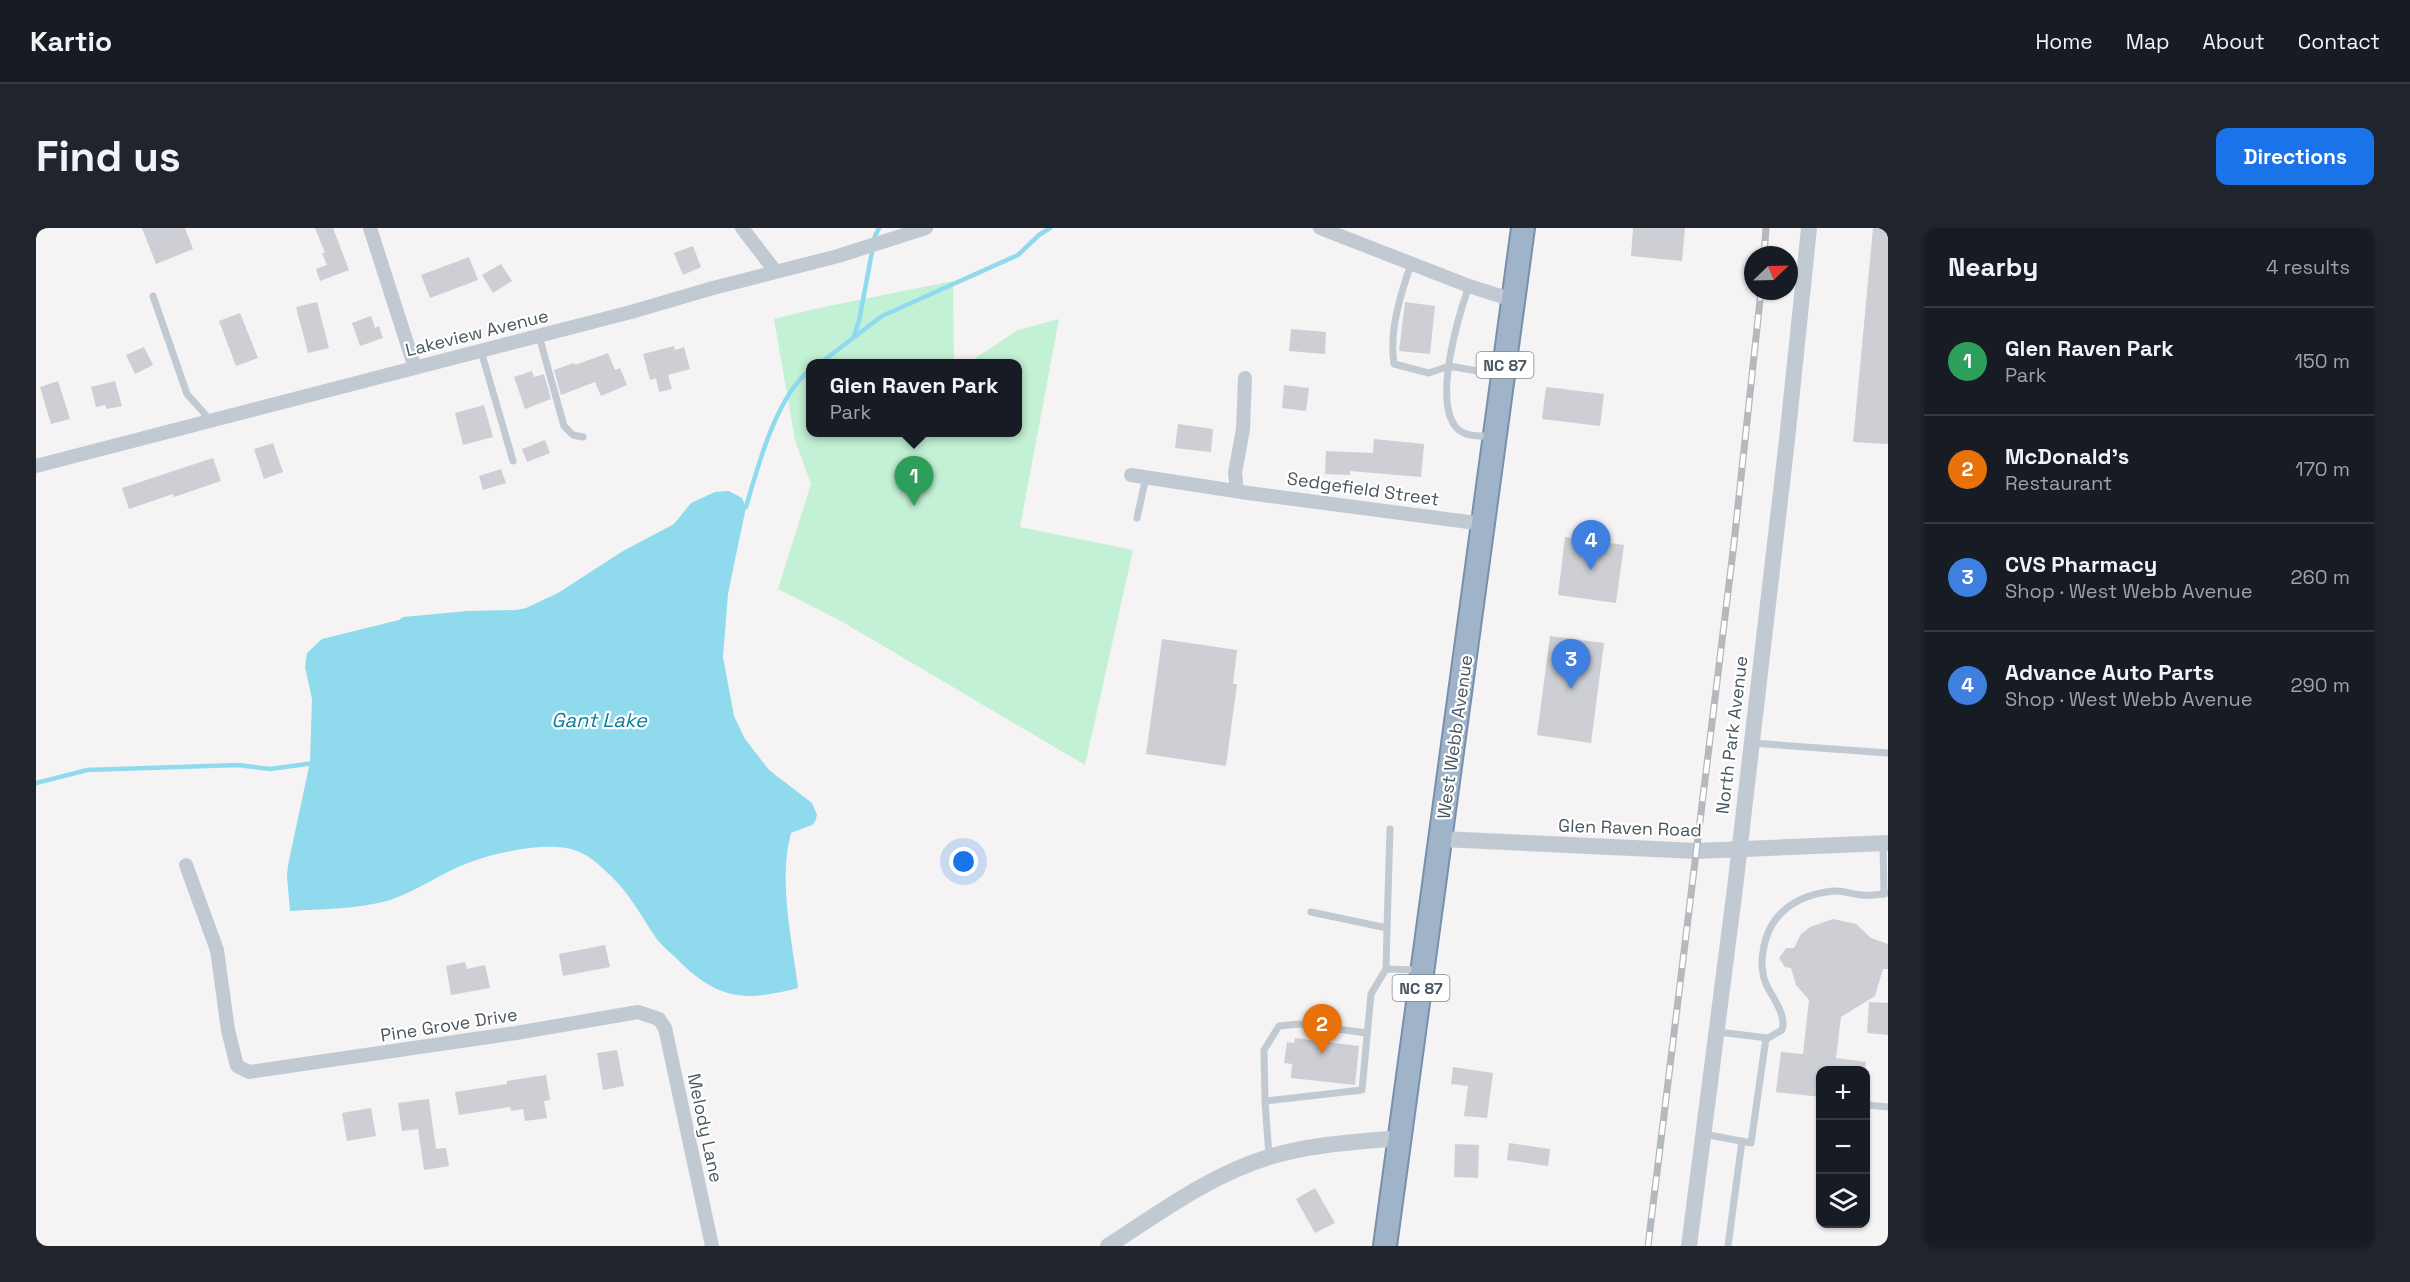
<!DOCTYPE html>
<html lang="en">
<head>
<meta charset="utf-8">
<style>
  :root { --surface:#171b24; --page:#20242c; --text:#f1f3f6; --muted:#9ea1a6; --line:#363941; --accent:#1a73e8 }
  body { margin:0; font-family:"Space Grotesk",sans-serif; background:var(--page); color:var(--text) }
  .controls { position:absolute; right:18px; bottom:18px; display:grid; overflow:hidden; border-radius:12px; box-shadow:0 2px 4px #0004 }
  .controls button { width:54px; height:54px; display:grid; place-items:center; padding:0; border:0; border-bottom:2px solid var(--line); background:var(--surface); color:var(--text); font:30px sans-serif }
  .compass { position:absolute; left:1708px; top:18px; width:54px; height:54px; border-radius:50%; background:var(--surface); box-shadow:0 2px 4px #0004; rotate:67deg }
  .you { position:absolute; left:928px; top:634px; width:21px; height:21px; margin:-15px; border:4px solid #fff; border-radius:50%; background:#1a73e8; box-shadow:0 0 0 9px #1a73e833 }
  .badge { display:grid; place-items:center; width:39px; height:39px; border-radius:50%; background:var(--accent); color:#fff; font-size:20px; font-weight:700 }
  .pin { position:absolute; translate:-50% -50px; filter:drop-shadow(0 2px 3px #0008) }
  .pin::after { content:''; position:absolute; top:32px; width:21px; height:18px; background:inherit; clip-path:polygon(0 0,100% 0,50% 100%) }
  .popup { position:absolute; left:770px; top:131px; width:216px; height:78px; box-sizing:border-box; display:grid; place-content:center; border-radius:12px; background:var(--surface); filter:drop-shadow(0 2px 4px #0005); font-size:20px; white-space:nowrap; color:var(--muted) }
  .popup b { font-size:22px; color:var(--text) }
  .popup::after { content:''; position:absolute; left:50%; top:100%; margin-left:-12px; border:12px solid transparent; border-top-color:var(--surface) }
  .list { margin:0; padding:0; list-style:none }
  h2 { display:flex; justify-content:space-between; align-items:center; height:78px; margin:0; padding:0 24px; font-size:26px }
  h2 small { font-size:20px; font-weight:400; color:var(--muted) }
  .list li { display:grid; grid-template-columns:39px 1fr auto; gap:18px; align-items:center; box-sizing:border-box; height:108px; padding:0 24px; border-top:2px solid var(--line) }
  .list b { display:block; font-size:22px; white-space:nowrap }
  .list p { margin:0; font-size:20px; white-space:nowrap; color:var(--muted) }
  .list em { font-size:20px; font-style:normal; color:var(--muted) }
  .icon { flex:none; width:33px; height:33px; fill:none; stroke:currentColor; stroke-width:2; stroke-linecap:round; stroke-linejoin:round }
  .map { position:relative; flex:none; width:1852px; height:1018px; overflow:hidden; border-radius:12px }
  header { display:flex; align-items:center; gap:36px; box-sizing:border-box; height:84px; padding:0 30px; background:var(--surface); border-bottom:2px solid var(--line) }
  header strong { font-size:28px }
  nav { display:flex; gap:33px; margin-inline-start:auto; font-size:21px }
  .intro { display:flex; align-items:center; justify-content:space-between; box-sizing:border-box; height:144px; padding:0 36px }
  h1 { margin:0; font-size:42px }
  .button { padding:15px 27px; border-radius:12px; background:var(--accent); color:#fff; font-size:21px; font-weight:700 }
  main { display:flex; gap:36px; padding:0 36px }
  aside { flex:1; background:var(--surface); border-radius:12px; box-shadow:0 2px 4px #0004 }
  .map>svg:first-child { display:block }
</style>
</head>
<body>
<header>
<strong>Kartio</strong>
<nav><a>Home</a><a>Map</a><a>About</a><a>Contact</a></nav>
</header>
<div class="intro"><h1>Find us</h1><a class="button">Directions</a></div>
<main>
<div class="map">
<svg width="1852" height="1018" viewBox="0 0 1852 1018">
  <rect width="100%" height="100%" fill="#f5f3f3"/>
  <path fill="#c3f1d5" d="M917,53l1,82 -144,1v68h208v-68l-50,-1 50,-33 41,-11 -39,208 113,23 -48,215 -244,-144 -63,-32 33,-105 -16,-44 -21,-121 40,-10z"/>
  <path fill="#90daee" d="M693,263l13,7 4,9 -18,87 -5,63 11,59 11,23 24,31 43,33 5,12 -2,7 -3,3 -21,8c-13,48 1,106 7,155 -53,14 -80,12 -120,-28 -7,-7 -16,-14 -22,-22 -15,-22 -26,-44 -45,-62 -12,-11 -21,-21 -37,-26 -26,-9 -81,3 -106,13 -27,10 -51,28 -78,37 -31,9 -67,9 -100,11l-3,-34 1,-12 22,-103 2,-63 -7,-32 2,-14 15,-14 77,-19 4,-3 64,-6 49,-1 10,-2 32,-15 65,-42 51,-27 17,-21 24,-11z"/>
  <g fill="none" stroke-linecap="round" stroke-linejoin="round">
    <path stroke="#90daee" stroke-width="4.5" d="M818,108l5,-15 16,-85 4,-8
      M783,136l63,-48 136,-61 21,-20 11,-7
      M704,281l6,-2c12,-41 30,-110 64,-137
      M0,555l51,-13 151,-5 32,4 44,-6"/>
  </g>
  <path fill="#cdcfd5" d="M106,0h43l8,21 -37,15z
    M279,0h18l16,42 -29,11 -4,-12 11,-4 -5,-12h3z
    M1597,0h52l-3,33 -51,-5z
    M1837,0h15v216l-35,-2z
    M657,18l8,21 -18,8 -9,-22z
    M433,29l9,23 -48,18 -9,-23z
    M465,36l11,17 -19,12 -11,-18z
    M281,74l12,46 -21,5 -12,-46z
    M1369,74l30,4 -5,48 -31,-3z
    M204,85l18,45 -22,8 -17,-45z
    M335,88l4,12 4,-2 4,12 -23,8 -8,-23z
    M1255,101l35,3 -1,22 -36,-3z
    M638,118l1,4 9,-3 6,22 -22,6 4,14 -13,3 -3,-14 -6,2 -7,-26z
    M108,119l9,18 -18,9 -9,-19z
    M572,125l7,17 5,-2 7,17 -26,11 -6,-14 -34,13 -7,-25 20,-7 1,2z
    M496,143l2,6 10,-3 7,25 -26,10 -11,-32z
    M22,153l12,38 -19,5 -11,-37z
    M79,153l7,25 -15,3 -2,-4 -9,2 -5,-20z
    M1248,157l25,3 -3,23 -24,-3z
    M1510,159l58,7 -4,32 -58,-7z
    M448,177l9,32 -30,8 -8,-32z
    M1142,196l35,5 -2,23 -36,-4z
    M1338,211l50,5 -3,33 -71,-6v4l-25,-1 1,-23 47,2z
    M509,212l5,13 -23,9 -5,-13z
    M237,215l10,29 -19,7 -10,-30z
    M177,230l8,23 -47,16 -1,-3 -44,15 -7,-21z
    M465,241l5,14 -23,7 -4,-14z
    M1529,309l59,8 -8,58 -58,-8z
    M1514,408l54,7 -13,100 -54,-8z
    M1126,411l75,11 -4,34h4l-11,82 -80,-12z
    M1797,691l23,5 15,14 17,6v25h-5l-8,27 -34,21 -5,41 30,4 -1,9h-44v26l-45,-5 5,-40 22,2 6,-54 -13,-15 -5,-17 -6,-1 -6,-9 7,-10h8l7,-14 9,-7z
    M569,717l5,22 -47,9 -4,-22z
    M429,734l2,7 18,-4 5,23 -39,7 -5,-29z
    M1833,774l19,1v32l-21,-2z
    M1259,810l64,8 -4,39 -64,-7 1,-14 -8,-1 3,-21 7,1z
    M581,822l7,36 -21,4 -6,-37z
    M1417,839l40,6 -6,45 -23,-2 4,-30 -17,-2z
    M510,847l4,25 -6,1 3,17 -22,3 -2,-12 -12,2 -1,-4 -51,8 -4,-23 52,-8v-3z
    M393,871l7,50 10,-1 3,18 -25,4 -6,-41 -16,2 -4,-28z
    M335,880l5,28 -29,5 -5,-28z
    M1473,915l41,6 -2,17 -41,-6z
    M1419,916l24,1 -1,33 -24,-1z
    M1279,960l20,35 -20,10 -19,-34z"/>
  <g fill="none" stroke-linecap="round" stroke-linejoin="round">
    <g stroke="#7690ad" stroke-width="26">
      <path id="trunk" d="M1349,1018l138,-1018"/>
    </g>
    <path stroke="#c1cad2" stroke-width="7" d="M1375,36c-11,32 -22,67 -17,100l35,9 20,-7 52,9
      M1433,58c-11,31 -35,112 -14,140 8,11 23,10 35,10
      M117,68l34,98 24,27
      M503,108l25,90 9,9 10,2
      M445,123l32,110
      M1101,290l9,-41
      M1716,515l136,10
      M1847,615l1,51 3,-1
      M1275,684l76,16 3,-99
      M1350,741l1,-41
      M1682,804l50,6 14,-8c5,-15 -10,-33 -16,-46 -4,-9 -5,-22 -3,-32 5,-38 33,-57 70,-61 9,-1 19,3 28,4 7,1 15,0 23,-1
      M1229,873l97,-11 9,-96 15,-25 32,1
      M1831,877l21,2
      M1668,906l47,9 15,-105
      M1233,928l-4,-55 -1,-51 15,-24 20,-2 68,9
      M1692,1018l14,-105"/>
    <path stroke="#c1cad2" stroke-width="14" d="M334,0l45,140
      M706,0l34,44
      M1284,0l149,58 44,14
      M0,238l595,-154 82,-24 125,-32 88,-28
      M1095,247l117,18 236,31
      M1201,263l-2,-18 8,-44 2,-51
      M150,637l31,85 11,80 9,36 12,6 267,-39 122,-21 21,7 6,9 47,218"/>
    <path stroke="#c1cad2" stroke-width="16" d="M1406,611l254,12 192,-8
      M1072,1018c51,-33 102,-71 161,-89 42,-13 88,-15 132,-19
      M1653,1018l46,-358 52,-448 22,-212"/>
    <use href="#trunk" stroke="#9fb4c9" stroke-width="22"/>
    <g stroke="#b5b8bd" stroke-width="7">
      <path id="rail" d="M1728,27l2,-27
        M1612,1018l86,-703 27,-252"/>
    </g>
    <use href="#rail" stroke="#fff" stroke-width="4.5" stroke-dasharray="14" stroke-linecap="butt"/>
  </g>
  <g text-anchor="middle" stroke-width="4.5" stroke-linejoin="round" paint-order="stroke">
    <g fill="#fff" stroke="#808990" stroke-width="1.5">
      <rect x="1440.5" y="124" width="57" height="26" rx="4.5"/>
      <rect x="1356.5" y="747" width="57" height="26" rx="4.5"/>
    </g>
    <g font-size="16" font-weight="bold" fill="#4a5661">
      <text x="1469" y="143">NC 87</text>
      <text x="1385" y="766">NC 87</text>
    </g>
    <g font-size="18" fill="#4a5661" stroke="#fff">
      <text transform="translate(441 105) rotate(-14)" y="6">Lakeview Avenue</text>
      <text transform="translate(1327 261) rotate(8)" y="6">Sedgefield Street</text>
      <text transform="translate(1696 507) rotate(-83)" y="6">North Park Avenue</text>
      <text transform="translate(1419 509) rotate(-82)" y="6">West Webb Avenue</text>
      <text transform="translate(1594 600) rotate(2)" y="6">Glen Raven Road</text>
      <text transform="translate(413 797) rotate(-9)" y="6">Pine Grove Drive</text>
      <text transform="translate(669 900) rotate(78)" y="6">Melody Lane</text>
    </g>
    <g font-size="20" font-style="italic" fill="#0c7c9b" stroke="#fff">
      <text x="563" y="499">Gant Lake</text>
    </g>
  </g>
</svg>
<div class="controls">
<button>+</button>
<button>−</button>
<button><svg class="icon" aria-label="layers" viewBox="0 0 24 24"><path d="M12 4l9 5-9 5-9-5zM3 14l9 5 9-5"/></svg></button>
</div>
<svg class="compass" viewBox="-18 -18 36 36"><path d="M0-13l5 13h-10z" fill="#e53935"/><path d="M0 13l5-13h-10z" fill="#9ea1a6"/></svg>
<div class="you"></div>
<div class="pin badge" style="left:878px;top:278px;background:#2e9e5b">1</div>
<div class="popup"><b>Glen Raven Park</b>Park</div>
<div class="pin badge" style="left:1286px;top:826px;background:#e8710a">2</div>
<div class="pin badge" style="left:1535px;top:461px;background:#3f7fe0">3</div>
<div class="pin badge" style="left:1555px;top:342px;background:#3f7fe0">4</div>
</div>
<aside>
<h2>Nearby<small>4 results</small></h2>
<ul class="list">
<li><span class="badge" style="background:#2e9e5b">1</span><div><b>Glen Raven Park</b><p>Park</p></div><em>150 m</em></li>
<li><span class="badge" style="background:#e8710a">2</span><div><b>McDonald's</b><p>Restaurant</p></div><em>170 m</em></li>
<li><span class="badge" style="background:#3f7fe0">3</span><div><b>CVS Pharmacy</b><p>Shop · West Webb Avenue</p></div><em>260 m</em></li>
<li><span class="badge" style="background:#3f7fe0">4</span><div><b>Advance Auto Parts</b><p>Shop · West Webb Avenue</p></div><em>290 m</em></li>
</ul>
</aside>
</main>
</body>
</html>
